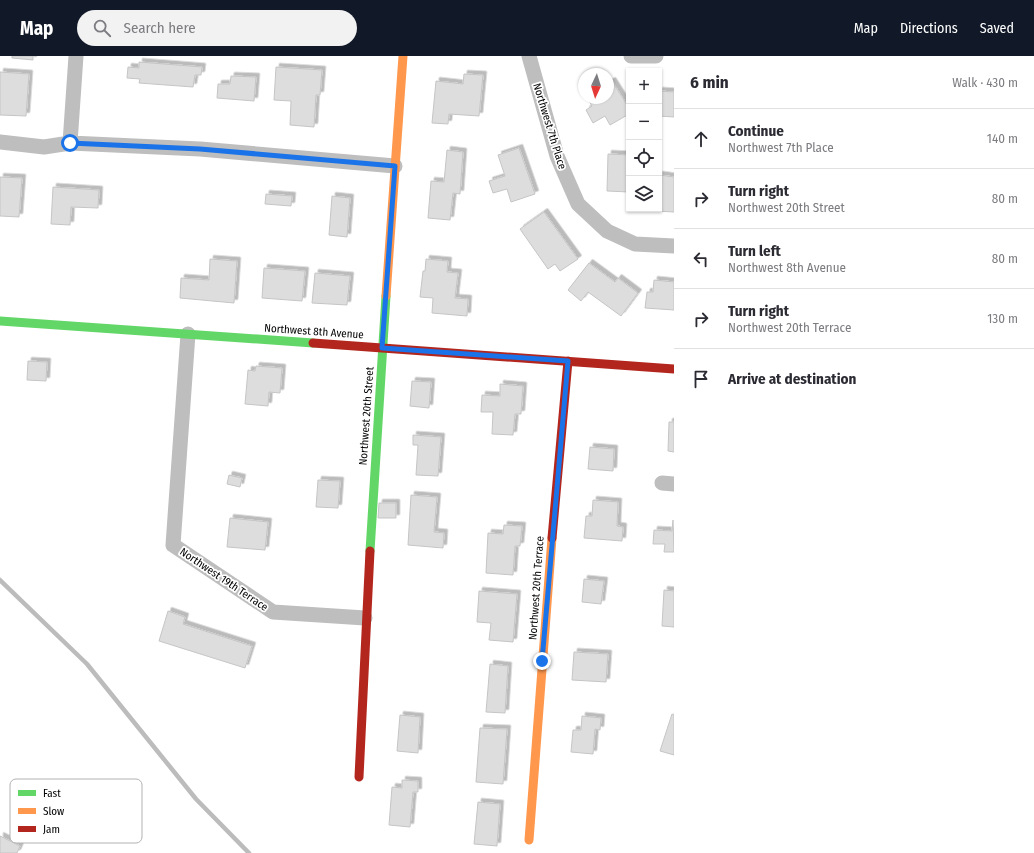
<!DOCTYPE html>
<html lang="en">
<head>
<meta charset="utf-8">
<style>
  :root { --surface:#fff; --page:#f2f2f3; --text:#2b2b33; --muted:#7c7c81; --line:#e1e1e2; --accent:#111827 }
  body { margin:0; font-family:"Fira Sans Condensed",sans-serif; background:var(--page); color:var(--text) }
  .controls { position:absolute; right:12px; top:12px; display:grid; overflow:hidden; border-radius:0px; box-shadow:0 1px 3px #0004 }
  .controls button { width:36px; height:36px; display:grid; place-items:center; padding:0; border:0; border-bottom:1px solid var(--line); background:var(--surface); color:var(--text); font:20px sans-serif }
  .compass { position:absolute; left:578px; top:12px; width:36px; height:36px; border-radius:50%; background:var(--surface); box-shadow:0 1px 3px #0004; rotate:184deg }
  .stop { position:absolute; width:12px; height:12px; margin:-9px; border:3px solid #1a73e8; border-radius:50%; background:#fff }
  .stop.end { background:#1a73e8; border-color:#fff; box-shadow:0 1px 4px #0008 }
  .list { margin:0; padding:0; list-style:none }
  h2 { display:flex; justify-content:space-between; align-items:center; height:52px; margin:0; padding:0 16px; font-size:17px }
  h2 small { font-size:13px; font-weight:400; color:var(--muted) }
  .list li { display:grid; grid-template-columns:26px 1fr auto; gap:12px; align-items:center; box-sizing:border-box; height:60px; padding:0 16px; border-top:1px solid var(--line) }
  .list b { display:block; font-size:15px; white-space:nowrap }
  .list p { margin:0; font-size:13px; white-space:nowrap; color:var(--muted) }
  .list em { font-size:13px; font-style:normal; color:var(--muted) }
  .icon { flex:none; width:22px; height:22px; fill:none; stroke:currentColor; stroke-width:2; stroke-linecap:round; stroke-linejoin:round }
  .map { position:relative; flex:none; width:674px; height:797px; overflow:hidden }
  header { display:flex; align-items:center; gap:24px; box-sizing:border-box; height:56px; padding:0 20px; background:var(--accent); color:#fff }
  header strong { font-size:19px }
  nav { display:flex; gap:22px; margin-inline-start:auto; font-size:14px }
  .search { width:280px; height:36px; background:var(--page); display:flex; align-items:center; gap:10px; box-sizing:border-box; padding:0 14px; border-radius:22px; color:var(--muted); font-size:15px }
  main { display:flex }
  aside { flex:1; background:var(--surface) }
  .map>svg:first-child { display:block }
</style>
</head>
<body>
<header>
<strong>Map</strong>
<div class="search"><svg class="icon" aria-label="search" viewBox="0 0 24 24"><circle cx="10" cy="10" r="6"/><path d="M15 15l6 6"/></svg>Search here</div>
<nav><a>Map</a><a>Directions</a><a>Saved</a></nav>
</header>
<main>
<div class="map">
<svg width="674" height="797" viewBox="0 0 674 797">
  <defs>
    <filter id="shadow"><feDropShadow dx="3.5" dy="-3.5" stdDeviation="0" flood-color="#0004"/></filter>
  </defs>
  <rect width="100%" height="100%" fill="#fff"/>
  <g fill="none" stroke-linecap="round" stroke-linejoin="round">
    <path stroke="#bcbcbc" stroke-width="4.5" d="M0,524l87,84 109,135 53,54"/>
  </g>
  <path fill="#ddd" stroke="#c5c5c5" filter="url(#shadow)" d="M12,0h21v4l-21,-2z
    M139,6l63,5 -1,8h-6l-2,12 -54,-4 1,-4 -13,-1 1,-11 11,1z
    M276,11l46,3 -2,25h-4l-2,32 -24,-2 1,-24 -17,-1z
    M0,16l29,2 -3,42 -26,-1z
    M464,18l19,1 -4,41 -30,-2 -1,10 -16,-1 4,-42 27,3z
    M231,20l25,1 -2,24 -37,-3 1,-14h12z
    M612,25l17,27v6l-19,11 -5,-9 -12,7 -7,-13 6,-4 -5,-8h21v-15z
    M659,35l15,1v25l-15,-1z
    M519,92l16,46 -24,8 -4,-13 -14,4 -4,-12 16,-5 -7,-21z
    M447,94l16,2 -3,42 -7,-1 -3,27 -22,-2 3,-37 13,1z
    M608,98l21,1v37l-22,-1z
    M659,119l15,2v35l-19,-1v-2h4z
    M0,121l22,1 -3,39 -19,-1z
    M53,131l46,3 -1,18 -27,-1 -1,18 -19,-1z
    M266,138l26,2 -1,10 -26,-2z
    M332,140l18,2 -3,39 -18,-2z
    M544,156l34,47 -18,12 -5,-7 -7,5 -28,-40z
    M210,203l27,2 -3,42 -54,-5 1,-20 28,2z
    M426,203l22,2 -1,11 11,1 -3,25 13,1 -1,17 -35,-3 1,-15 -13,-1 3,-26h2z
    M589,207l26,19 3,-4 20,15 -17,23 -33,-24 -7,9 -13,-11z
    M264,212l41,3 -3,30 -40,-3z
    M315,217l35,3 -3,29 -35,-2z
    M654,224l20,2v28l-29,-2 2,-16h6z
    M28,305l19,1 -1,19 -19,-1z
    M256,310l26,2 -2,25 -11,-1 -1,14 -23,-2 3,-34 7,1z
    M412,325l19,1 -2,26 -19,-2z
    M500,328l23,2 -2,28h-6l-2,21 -21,-1 1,-22h-12l1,-17 18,1z
    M669,366h5v30l-6,-1z
    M413,379l28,2 -3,39 -22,-1 2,-30h-5z
    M590,391l24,2 -1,22 -25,-2z
    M229,419l13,3 -2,9 -13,-3z
    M318,424l22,1 -2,27 -22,-1z
    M411,439l26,2 -3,35 10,1 -1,15 -35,-3z
    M593,444l25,2 -1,24 6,1 -1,14 -38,-3 2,-22h6z
    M379,447h17v15h-18z
    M230,462l38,4 -3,28 -38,-3z
    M673,464l1,32h-10l1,-8h-12l1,-14 18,1z
    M504,469l18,1 -2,20h-5l-2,29 -27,-2 2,-40 15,1z
    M584,523l20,2 -3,23 -19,-2z
    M664,534l10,1v36l-12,-1z
    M479,535l38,3 -4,48 -24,-2 2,-17 -14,-1z
    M168,555l17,6 -2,7 69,22 -7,22 -86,-27z
    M574,596l34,2 -2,28 -34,-2z
    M490,608l18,2 -3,47 -19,-1z
    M672,658l2,1v40l-14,-4z
    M400,659l20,2 -2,36 -21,-2z
    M582,660l19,2 -1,12 -5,-1 -2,25 -22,-2 2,-22h8z
    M480,672l27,1 -4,55 -27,-2z
    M402,724l16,1v11h-5l-3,35 -21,-2 3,-38 10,1z
    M478,746l22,2 -3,42 -23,-2z
    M0,780l20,10 -3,7h-17z"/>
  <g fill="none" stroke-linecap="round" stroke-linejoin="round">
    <path stroke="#bebebe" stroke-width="15" d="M529,0l28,100 21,48 29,27 28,13 39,2
      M631,0h25
      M0,86l44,5 26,-4 130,6 195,17
      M70,87l6,-87
      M188,278l-15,211 100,67 92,6
      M662,427l12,1"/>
    <path stroke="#63d668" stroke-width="9" d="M0,265l313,22
      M370,495l16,-255"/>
    <path stroke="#ff974d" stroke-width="9" d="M386,240l17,-240
      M529,784l23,-302"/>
    <path stroke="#b3261e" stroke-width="9" d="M313,287l361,26
      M552,482l16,-177
      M359,721l11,-226"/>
  </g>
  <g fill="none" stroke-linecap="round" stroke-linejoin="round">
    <path stroke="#1a73e8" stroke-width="5" d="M70,87l130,6 195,17 -13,182 186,13 -26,300"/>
  </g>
  <g text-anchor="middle" stroke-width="3.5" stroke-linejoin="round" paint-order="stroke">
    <g font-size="11" fill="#000" stroke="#fff">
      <text transform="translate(550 70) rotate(73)" y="4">Northwest 7th Place</text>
      <text transform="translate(314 275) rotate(4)" y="4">Northwest 8th Avenue</text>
      <text transform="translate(366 360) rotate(-86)" y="4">Northwest 20th Street</text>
      <text transform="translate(224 523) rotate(34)" y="4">Northwest 19th Terrace</text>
      <text transform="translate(536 532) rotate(-86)" y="4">Northwest 20th Terrace</text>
    </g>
  </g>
  <rect x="10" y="723" width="132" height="64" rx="6" fill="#fff" stroke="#b2b2b2" stroke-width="1"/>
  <rect x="18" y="734" width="18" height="6" fill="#63d668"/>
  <rect x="18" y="752" width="18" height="6" fill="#ff974d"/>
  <rect x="18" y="770" width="18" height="6" fill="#b3261e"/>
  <g font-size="11" fill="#000">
    <text x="43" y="741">Fast</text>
    <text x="43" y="759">Slow</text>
    <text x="43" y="777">Jam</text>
  </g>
</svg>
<div class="controls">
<button>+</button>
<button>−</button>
<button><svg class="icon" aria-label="locate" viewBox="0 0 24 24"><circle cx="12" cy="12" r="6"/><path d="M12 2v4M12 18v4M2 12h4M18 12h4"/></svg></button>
<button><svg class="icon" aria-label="layers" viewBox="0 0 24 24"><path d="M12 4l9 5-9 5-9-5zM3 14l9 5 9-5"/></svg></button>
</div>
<svg class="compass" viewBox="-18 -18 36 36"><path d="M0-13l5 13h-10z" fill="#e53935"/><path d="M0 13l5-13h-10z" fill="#7c7c81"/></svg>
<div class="stop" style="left:70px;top:87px"></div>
<div class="stop end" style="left:542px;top:605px"></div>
</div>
<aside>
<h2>6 min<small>Walk · 430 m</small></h2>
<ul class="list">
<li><svg class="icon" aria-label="ahead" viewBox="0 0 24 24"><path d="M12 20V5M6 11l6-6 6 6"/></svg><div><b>Continue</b><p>Northwest 7th Place</p></div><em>140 m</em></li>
<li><svg class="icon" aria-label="right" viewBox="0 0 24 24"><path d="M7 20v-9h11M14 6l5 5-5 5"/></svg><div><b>Turn right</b><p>Northwest 20th Street</p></div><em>80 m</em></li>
<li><svg class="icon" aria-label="left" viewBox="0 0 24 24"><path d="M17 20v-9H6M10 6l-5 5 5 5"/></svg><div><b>Turn left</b><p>Northwest 8th Avenue</p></div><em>80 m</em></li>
<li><svg class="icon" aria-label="right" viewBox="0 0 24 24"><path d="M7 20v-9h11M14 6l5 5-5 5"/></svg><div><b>Turn right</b><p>Northwest 20th Terrace</p></div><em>130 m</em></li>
<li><svg class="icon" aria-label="arrive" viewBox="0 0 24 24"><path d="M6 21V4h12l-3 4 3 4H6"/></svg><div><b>Arrive at destination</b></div></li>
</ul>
</aside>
</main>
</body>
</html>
